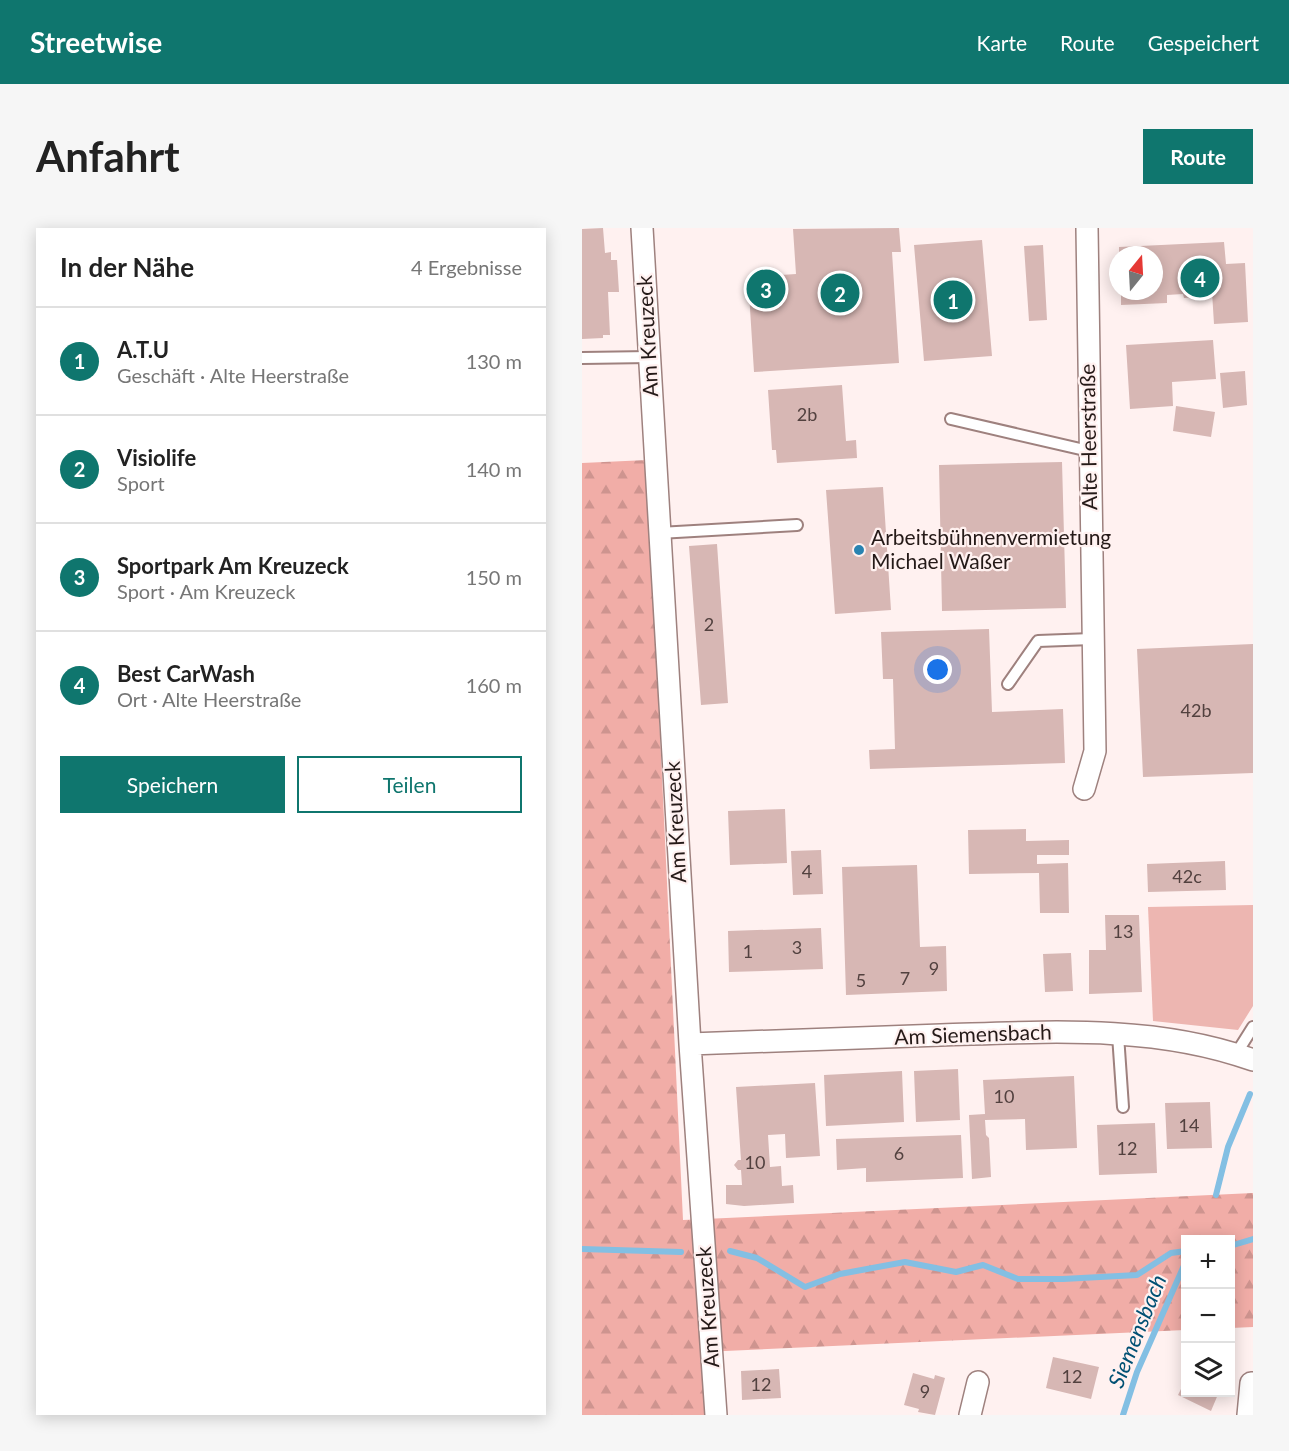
<!DOCTYPE html>
<html lang="de">
<head>
<meta charset="utf-8">
<style>
  :root { --surface:#fff; --page:#f6f6f6; --text:#222; --muted:#767676; --line:#e0e0e0; --accent:#0f766e }
  body { margin:0; font-family:Lato,sans-serif; background:var(--page); color:var(--text) }
  .controls { position:absolute; right:18px; bottom:18px; display:grid; overflow:hidden; border-radius:0px; box-shadow:0 3px 15px #0003 }
  .controls button { width:54px; height:54px; display:grid; place-items:center; padding:0; border:0; border-bottom:2px solid var(--line); background:var(--surface); color:var(--text); font:30px sans-serif }
  .compass { position:absolute; left:527px; top:18px; width:54px; height:54px; border-radius:50%; background:var(--surface); box-shadow:0 3px 15px #0003; rotate:18deg }
  .you { position:absolute; left:356px; top:442px; width:21px; height:21px; margin:-15px; border:4px solid #fff; border-radius:50%; background:#1a73e8; box-shadow:0 0 0 9px #1a73e833 }
  .badge { display:grid; place-items:center; width:39px; height:39px; border-radius:50%; background:var(--accent); color:#fff; font-size:20px; font-weight:700 }
  .pin { position:absolute; translate:-50% -50%; border:3px solid #fff; box-shadow:0 2px 6px #0006 }
  .list { margin:0; padding:0; list-style:none }
  h2 { display:flex; justify-content:space-between; align-items:center; height:78px; margin:0; padding:0 24px; font-size:26px }
  h2 small { font-size:20px; font-weight:400; color:var(--muted) }
  .list li { display:grid; grid-template-columns:39px 1fr auto; gap:18px; align-items:center; box-sizing:border-box; height:108px; padding:0 24px; border-top:2px solid var(--line) }
  .list b { display:block; font-size:22px; white-space:nowrap }
  .list p { margin:0; font-size:20px; white-space:nowrap; color:var(--muted) }
  .list em { font-size:20px; font-style:normal; color:var(--muted) }
  .actions { display:flex; gap:12px; padding:18px 24px }
  .actions a { flex:1; padding:14px 0; border:2px solid var(--accent); border-radius:0px; text-align:center; font-size:21px; color:var(--accent) }
  .actions .main { background:var(--accent); color:#fff }
  .icon { flex:none; width:33px; height:33px; fill:none; stroke:currentColor; stroke-width:2; stroke-linecap:round; stroke-linejoin:round }
  .map { position:relative; flex:none; width:671px; height:1187px; overflow:hidden; border-radius:0px }
  header { display:flex; align-items:center; gap:36px; box-sizing:border-box; height:84px; padding:0 30px; background:var(--accent); color:#fff }
  header strong { font-size:28px }
  nav { display:flex; gap:33px; margin-inline-start:auto; font-size:21px }
  .intro { display:flex; align-items:center; justify-content:space-between; box-sizing:border-box; height:144px; padding:0 36px }
  h1 { margin:0; font-size:42px }
  .button { padding:15px 27px; border-radius:0px; background:var(--accent); color:#fff; font-size:21px; font-weight:700 }
  main { display:flex; gap:36px; padding:0 36px }
  aside { flex:1; background:var(--surface); border-radius:0px; box-shadow:0 3px 15px #0003 }
  .map>svg:first-child { display:block }
</style>
</head>
<body>
<header>
<strong>Streetwise</strong>
<nav><a>Karte</a><a>Route</a><a>Gespeichert</a></nav>
</header>
<div class="intro"><h1>Anfahrt</h1><a class="button">Route</a></div>
<main>
<aside>
<h2>In der Nähe<small>4 Ergebnisse</small></h2>
<ul class="list">
<li><span class="badge">1</span><div><b>A.T.U</b><p>Geschäft · Alte Heerstraße</p></div><em>130 m</em></li>
<li><span class="badge">2</span><div><b>Visiolife</b><p>Sport</p></div><em>140 m</em></li>
<li><span class="badge">3</span><div><b>Sportpark Am Kreuzeck</b><p>Sport · Am Kreuzeck</p></div><em>150 m</em></li>
<li><span class="badge">4</span><div><b>Best CarWash</b><p>Ort · Alte Heerstraße</p></div><em>160 m</em></li>
</ul>
<div class="actions"><a class="main">Speichern</a><a>Teilen</a></div>
</aside>
<div class="map">
<svg width="671" height="1187" viewBox="0 0 671 1187">
  <defs>
    <pattern id="forest-firs" width="22" height="20" patternUnits="userSpaceOnUse" patternTransform="scale(1.5)"><rect width="22" height="20" fill="#f1ada7"/><path d="M5 1l3.5 6h-7zM16 11l3.5 6h-7z" fill="#ce948f"/></pattern>
  </defs>
  <rect width="100%" height="100%" fill="#fff1f0"/>
  <path fill="#edb6b1" d="M671,677v101l-15,24 -85,-9 -5,-114z"/>
  <path fill="url(#forest-firs)" d="M65,232l36,760 570,-27v134l-22,1 -1,-88h-44l-1,90 -482,22 3,63h-124v-952z"/>
  <g fill="none" stroke-linecap="round" stroke-linejoin="round">
    <path stroke="#83bfe3" stroke-width="6" d="M634,967l12,-48 22,-53
      M648,1018l23,-7
      M0,1021l99,3
      M148,1023l27,7 48,29 35,-13 65,-12 51,10 27,-7 35,14h45l74,-4 34,-22 15,-2
      M541,1187l14,-43 49,-111"/>
  </g>
  <path fill="#d7b7b4" d="M21,0l2,25 6,-1v8h6l2,32h-11l2,43h-7v3l-21,1v-110z
    M317,0l2,24h-9l7,111 -145,9 -6,-95 48,-3 -3,-45z
    M400,12l10,116 -68,5 -10,-116z
    M642,14l2,22 19,-1 3,59 -34,2 -2,-32 -16,1v4l-12,1 -1,-4 -16,1v8l-46,2v-14h33v-36h-35v-8z
    M461,17l4,75 -18,1 -5,-75z
    M631,112l3,39 -44,3 1,24 -43,3 -4,-64z
    M663,143l2,34 -24,3 -3,-35z
    M260,157l4,56 10,-1 1,18 -80,5 -1,-13h-4l-4,-60z
    M594,178l39,6 -4,25 -38,-6z
    M480,234l4,146 -124,3 -3,-146z
    M301,259l8,123 -56,4 -9,-124z
    M135,316l11,159 -27,2 -12,-159z
    M407,401l3,83 71,-3 2,54 -195,6 -1,-19 26,-1 -2,-70h-10l-2,-47z
    M671,416v129l-110,4 -6,-128z
    M203,581l2,54 -57,2 -2,-54z
    M444,601v12l43,-1v15h-32v9l31,-1 1,50h-29l-1,-40 -70,1 -1,-44z
    M239,622l2,44 -30,1 -2,-44z
    M643,633l1,29 -78,2 -1,-28z
    M335,637l3,82 26,-1 1,45 -101,4 -4,-128z
    M523,687h34l3,77 -53,2v-44h17z
    M239,700l2,41 -94,3 -1,-41z
    M489,725l2,38 -28,1 -2,-38z
    M376,841l2,51 -44,2 -2,-51z
    M320,843l2,51 -78,4 -2,-51z
    M492,848l3,72 -51,2 -1,-31 -40,1 1,15 3,3 2,39 -19,2 -3,-64 16,-1 -2,-34z
    M233,855l5,73 -34,2 -1,-24 -17,1 2,32 11,-1 1,20 11,-1 1,18 -50,3 -18,-2v-19h16l-1,-15h-3l-4,-5 4,-5h3l-5,-73z
    M628,874l2,46 -45,1 -2,-46z
    M573,895l2,50 -58,2 -2,-50z
    M379,907l2,43 -97,4v-14l-29,2 -1,-31z
    M471,1129l46,10 -8,32 -45,-11z
    M197,1141l2,29 -39,2 -1,-29z
    M331,1145l21,6 1,-4 10,3 -10,37 -17,-3 1,-3 -15,-4z
    M604,1151v13h33l-8,19 -33,-16z"/>
  <g fill="none" stroke-linecap="round" stroke-linejoin="round">
    <g stroke="#9e817e" stroke-width="14">
      <path id="lane" d="M0,130l68,-1
        M369,191l138,32
        M77,305l138,-8
        M426,456l30,-43 54,-2
        M536,807l5,72
        M654,826l17,-27"/>
    </g>
    <g stroke="#9e817e" stroke-width="24">
      <path id="street" d="M60,0l48,816 26,371
        M502,561l11,-38 -8,-523
        M108,816c83,-3 167,-6 251,-9 103,-3 213,-11 312,25
        M388,1187l8,-33
        M666,1187l3,-32h2"/>
    </g>
    <use href="#lane" stroke="#fff" stroke-width="10"/>
    <use href="#street" stroke="#fff" stroke-width="21"/>
  </g>
  <circle fill="#2983b1" stroke="#fff1f0" stroke-width="2" cx="277" cy="322" r="6"/>
  <g text-anchor="middle" stroke-width="4.5" stroke-linejoin="round" paint-order="stroke">
    <g font-size="18" fill="#52413f">
      <text x="225" y="193">2b</text>
      <text x="127" y="403">2</text>
      <text x="614" y="489">42b</text>
      <text x="225" y="650">4</text>
      <text x="605" y="655">42c</text>
      <text x="541" y="710">13</text>
      <text x="215" y="726">3</text>
      <text x="166" y="730">1</text>
      <text x="352" y="747">9</text>
      <text x="323" y="757">7</text>
      <text x="279" y="759">5</text>
      <text x="422" y="875">10</text>
      <text x="607" y="904">14</text>
      <text x="545" y="927">12</text>
      <text x="317" y="932">6</text>
      <text x="173" y="941">10</text>
      <text x="490" y="1155">12</text>
      <text x="179" y="1163">12</text>
      <text x="343" y="1170">9</text>
    </g>
    <g font-size="21" fill="#251a18" stroke="#fff1f0">
      <text transform="translate(66 108) rotate(-93)" y="7">Am Kreuzeck</text>
      <text transform="translate(507 209) rotate(-91)" y="7">Alte Heerstraße</text>
      <text transform="translate(94 594) rotate(-93)" y="7">Am Kreuzeck</text>
      <text transform="translate(391 807) rotate(-2)" y="7">Am Siemensbach</text>
      <text transform="translate(126 1079) rotate(-94)" y="7">Am Kreuzeck</text>
    </g>
    <g font-size="21" fill="#251a18" stroke="#fff1f0" text-anchor="start">
      <text x="289" y="317">Arbeitsbühnenvermietung<tspan x="289" dy="24">Michael Waßer</tspan></text>
    </g>
    <g font-size="22" font-style="italic" fill="#005073" stroke="#fff1f0">
      <text transform="translate(555 1103) rotate(-68)" y="8">Siemensbach</text>
    </g>
  </g>
</svg>
<div class="controls">
<button>+</button>
<button>−</button>
<button><svg class="icon" aria-label="layers" viewBox="0 0 24 24"><path d="M12 4l9 5-9 5-9-5zM3 14l9 5 9-5"/></svg></button>
</div>
<svg class="compass" viewBox="-18 -18 36 36"><path d="M0-13l5 13h-10z" fill="#e53935"/><path d="M0 13l5-13h-10z" fill="#767676"/></svg>
<div class="you"></div>
<div class="pin badge" style="left:371px;top:72px">1</div>
<div class="pin badge" style="left:258px;top:65px">2</div>
<div class="pin badge" style="left:184px;top:61px">3</div>
<div class="pin badge" style="left:618px;top:50px">4</div>
</div>
</main>
</body>
</html>
